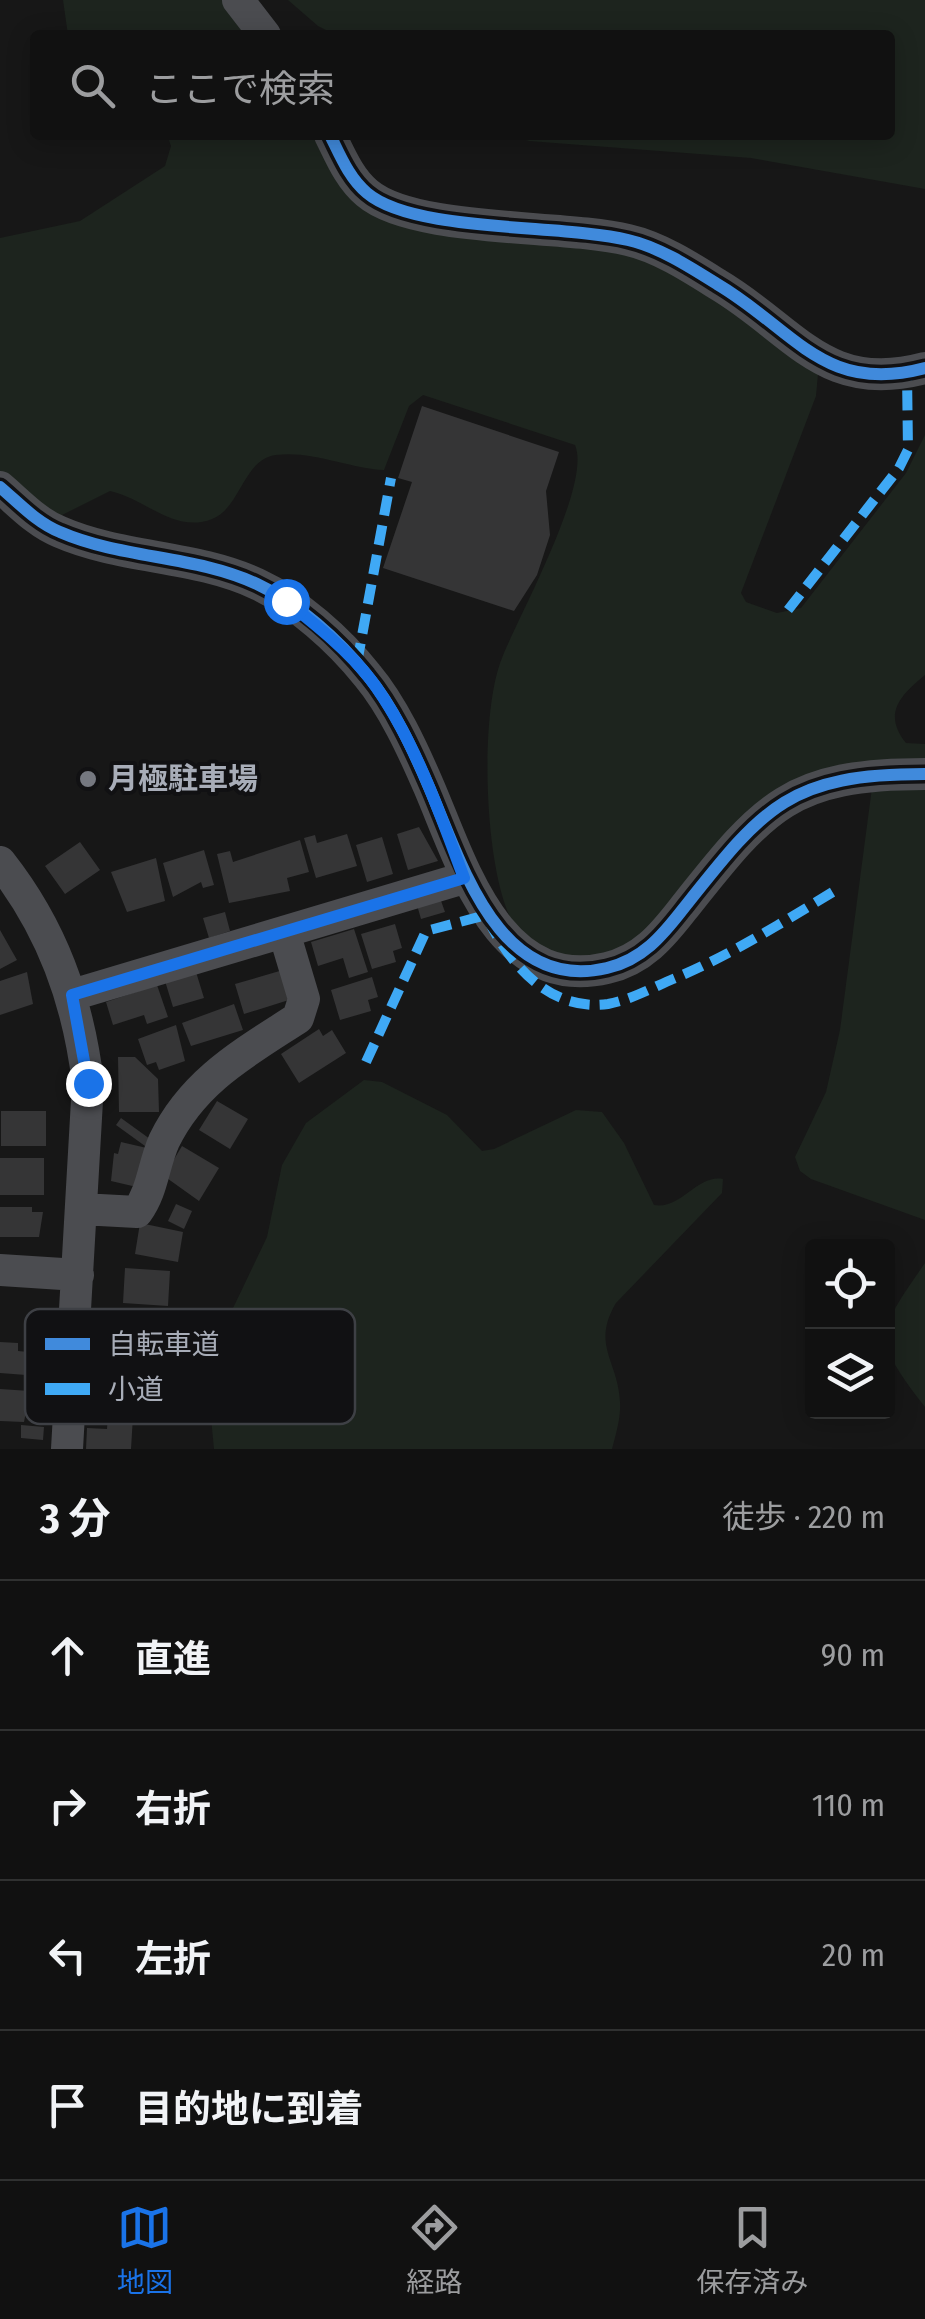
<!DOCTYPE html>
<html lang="ja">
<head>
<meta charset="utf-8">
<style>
  :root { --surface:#111; --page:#1e1f1f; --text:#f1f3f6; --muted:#9c9d9f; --line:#303131; --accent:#1a73e8 }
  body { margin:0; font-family:"Fira Sans Condensed","Noto Sans JP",sans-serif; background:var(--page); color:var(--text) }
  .controls { position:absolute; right:30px; bottom:30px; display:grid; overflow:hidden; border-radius:10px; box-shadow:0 5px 25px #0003 }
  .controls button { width:90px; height:90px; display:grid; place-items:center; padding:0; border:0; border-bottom:2px solid var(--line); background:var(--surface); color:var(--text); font:50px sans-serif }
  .stop { position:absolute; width:30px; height:30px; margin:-22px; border:8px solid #1a73e8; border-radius:50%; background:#fff }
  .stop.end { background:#1a73e8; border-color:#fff; box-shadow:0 2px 10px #0008 }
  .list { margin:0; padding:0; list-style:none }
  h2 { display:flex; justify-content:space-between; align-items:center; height:130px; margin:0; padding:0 40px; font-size:42px }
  h2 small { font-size:32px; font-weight:400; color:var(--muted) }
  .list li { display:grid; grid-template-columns:65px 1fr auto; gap:30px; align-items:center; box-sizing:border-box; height:150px; padding:0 40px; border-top:2px solid var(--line) }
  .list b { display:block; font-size:38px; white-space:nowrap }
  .list em { font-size:32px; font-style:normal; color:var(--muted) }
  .icon { flex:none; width:55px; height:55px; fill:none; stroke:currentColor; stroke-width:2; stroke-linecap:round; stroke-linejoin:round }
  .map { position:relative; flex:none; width:925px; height:1449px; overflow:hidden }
  .search { position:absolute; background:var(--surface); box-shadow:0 5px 25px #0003; left:30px; right:30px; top:30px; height:110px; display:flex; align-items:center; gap:25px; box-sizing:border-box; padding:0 35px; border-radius:10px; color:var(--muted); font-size:38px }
  .sheet { height:730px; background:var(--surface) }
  nav { display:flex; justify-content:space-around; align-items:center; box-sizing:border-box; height:140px; border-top:2px solid var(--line); background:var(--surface); font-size:28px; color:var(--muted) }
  nav a { display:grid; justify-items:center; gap:5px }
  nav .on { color:var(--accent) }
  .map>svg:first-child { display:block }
</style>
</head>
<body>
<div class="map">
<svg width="925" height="1449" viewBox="0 0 925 1449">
  <rect width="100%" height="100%" fill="#171717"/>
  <path fill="#1d241e" d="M63,0h160l27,35h-182z
    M288,0h637v189l-174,-31 -222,-17 -19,-6h380v-100h-554l-18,-9z
    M167,135h150l27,50 282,66 88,43 104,80 -2,22 -75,197 5,9 31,11 24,-5 105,-135 19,-38v240c-24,20 -43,38 -19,68l19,1v476l-114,-41 -11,-8 -5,-14 31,-65 14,-62 33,-250 -27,-10 -221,184 -66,6c-14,-11 -38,-24 -47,-39 -28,-53 -33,-207 -10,-263 16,-41 90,-174 73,-213l-152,-50 -14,11 -25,64c-35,-2 -74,-20 -108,-15 -33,4 -35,53 -64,64 -37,15 -68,-21 -102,-28l-52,26 -58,-43v-236l80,-17 85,-55 6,-20z
    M364,1080l18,2 65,33 35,36 12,-2 82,-39 26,2 22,31 30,62c27,5 43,-31 69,-26l-1,14 -106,110c-25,42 2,57 4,99 1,15 -4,32 -8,47h-398l-6,-62 5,-37 54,-113 15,-72 24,-42z
    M925,1263v144c-54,-70 -49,-73 0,-144z"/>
  <path fill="#353536" d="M422,406l137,46 -13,39 4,44 -13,40 -23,36 -131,-43 29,-86 -14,-4z
    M419,827l19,34 -30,9 -11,-36z
    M347,834l10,32 -41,12 -12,-40 11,-3 2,8z
    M382,837l11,37 -26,8 -11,-37z
    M300,840l9,32 -22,6 3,13 -61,12 -12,-49 13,-3 3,11z
    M80,842l20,28 -35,24 -20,-28z
    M204,850l10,35 -11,3 -2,-6 -28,15 -10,-34z
    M156,858l9,43 -38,11 -16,-40z
    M440,898l5,14 -24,7 -4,-14z
    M225,912l5,19 -21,7 -6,-20z
    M395,924l7,24 -9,3 3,11 -24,7 -11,-35z
    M354,929l14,43 -19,6 -6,-20 -25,8 -7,-24z
    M0,930l17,30 -17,9z
    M283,970l9,29 -48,15 -9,-30z
    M27,972l6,32 -33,11v-34z
    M196,972l8,26 -31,9 -8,-26z
    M372,977l6,20 -10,3 3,11 -31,9 -9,-30z
    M157,985l11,32 -21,7 -3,-9 -31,10 -7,-23z
    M234,1004l9,26 -52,16 -9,-23z
    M176,1025l9,36 -26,9 -3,-8 -9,3 -9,-26z
    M319,1029l4,7 9,-6 14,23 -47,30 -18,-29z
    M118,1057h17l23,22 1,33h-40z
    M217,1101l31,18 -18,30 -31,-19z
    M1,1111h45v35h-45z
    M121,1118l29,21 -5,7 -29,-21z
    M121,1142l30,7 -10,39 -30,-7 3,-28 4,1z
    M182,1146l37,22 -20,33 -35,-25z
    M0,1158h44v37h-44z
    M176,1204l16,7 -8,18 -16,-8z
    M0,1207h32v5h11l-4,25h-39z
    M140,1223l43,9 -5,30 -43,-8z
    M125,1268l45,3 -2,35 -45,-3z
    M0,1342l18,1v8l10,1 -2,23 -26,-2z
    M0,1389l30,2 -6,31 -24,-1z
    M108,1414l25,2 -2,33h-45l1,-21 20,1z
    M21,1425l23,2 -1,13 -22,-2z"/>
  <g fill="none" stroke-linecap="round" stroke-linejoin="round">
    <path stroke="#4b4c50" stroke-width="32" d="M238,0l27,35
      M330,135c10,20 19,43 37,58 47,40 196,31 261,47 31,7 62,27 89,44 78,46 107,111 208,84
      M0,487c19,16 37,36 60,45 62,27 135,23 197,52 41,19 82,56 110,91 26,31 46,75 62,112 32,74 69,207 178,181 35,-8 55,-32 76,-59 81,-102 105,-135 242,-135
      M0,862c52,66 78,138 88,221l-21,366
      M72,995l392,-117
      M81,1209l56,3c16,-22 16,-46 27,-71 29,-60 80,-88 134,-123l6,-19 -20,-67
      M0,1270l78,5"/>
    <path stroke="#3fa9f5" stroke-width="10" stroke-dasharray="20 10" stroke-linecap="butt" d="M788,610l111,-142 9,-18 -1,-77
      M357,663l34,-185
      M366,1062l60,-131 60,-16c22,48 63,97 122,89 22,-4 44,-16 65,-25 58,-24 110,-57 163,-89"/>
    <g stroke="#111113" stroke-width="19">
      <path id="cycleway" d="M330,135c10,20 19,43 37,58 47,40 196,31 261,47 31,7 62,27 89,44 78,46 107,111 208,84
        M0,487c19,16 37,36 60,45 62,27 135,23 197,52 41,19 82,56 110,91 26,31 46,75 62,112 32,74 69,207 178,181 35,-8 55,-32 76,-59 81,-102 105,-135 242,-135"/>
    </g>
    <use href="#cycleway" stroke="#408adc" stroke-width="12"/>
  </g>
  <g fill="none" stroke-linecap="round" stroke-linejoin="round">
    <path stroke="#1a73e8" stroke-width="12" d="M88,1083l-16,-88 392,-117c-25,-67 -50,-140 -93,-198 -23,-30 -56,-56 -85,-79"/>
  </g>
  <circle fill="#757880" stroke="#111113" stroke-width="4" cx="88" cy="779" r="10"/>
  <g text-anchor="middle" stroke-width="8" stroke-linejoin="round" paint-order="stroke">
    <g font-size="30" font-weight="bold" fill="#a8adb8" stroke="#111113" text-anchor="start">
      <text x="108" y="789">月極駐車場</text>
    </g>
  </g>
  <rect x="25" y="1309" width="330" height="115" rx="15" fill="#111113" stroke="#3e4045" stroke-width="2.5"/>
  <rect x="45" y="1338" width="45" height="12" fill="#408adc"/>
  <rect x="45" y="1383" width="45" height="12" fill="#3fa9f5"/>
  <g font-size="28" fill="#a8adb8">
    <text x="108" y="1354">自転車道</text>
    <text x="108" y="1399">小道</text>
  </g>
</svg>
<div class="controls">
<button><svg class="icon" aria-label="locate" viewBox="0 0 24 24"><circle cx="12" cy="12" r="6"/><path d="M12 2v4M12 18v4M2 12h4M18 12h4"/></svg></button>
<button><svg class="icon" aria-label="layers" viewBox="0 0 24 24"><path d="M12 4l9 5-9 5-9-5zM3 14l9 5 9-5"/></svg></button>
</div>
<div class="stop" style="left:286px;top:601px"></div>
<div class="stop end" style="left:88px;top:1083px"></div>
<div class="search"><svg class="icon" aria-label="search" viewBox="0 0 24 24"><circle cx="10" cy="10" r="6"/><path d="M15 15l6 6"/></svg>ここで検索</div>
</div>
<section class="sheet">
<h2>3 分<small>徒歩 · 220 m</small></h2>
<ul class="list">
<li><svg class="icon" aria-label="ahead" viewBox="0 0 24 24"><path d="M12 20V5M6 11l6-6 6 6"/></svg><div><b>直進</b></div><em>90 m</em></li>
<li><svg class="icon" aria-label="right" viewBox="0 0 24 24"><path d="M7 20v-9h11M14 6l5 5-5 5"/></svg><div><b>右折</b></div><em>110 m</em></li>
<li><svg class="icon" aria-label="left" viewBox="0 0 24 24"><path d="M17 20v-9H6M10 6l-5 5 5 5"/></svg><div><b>左折</b></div><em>20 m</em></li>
<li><svg class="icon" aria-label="arrive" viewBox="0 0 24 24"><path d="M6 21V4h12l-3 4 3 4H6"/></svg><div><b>目的地に到着</b></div></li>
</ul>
</section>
<nav>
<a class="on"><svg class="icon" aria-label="map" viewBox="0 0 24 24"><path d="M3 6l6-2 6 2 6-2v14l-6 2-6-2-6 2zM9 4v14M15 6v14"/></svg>地図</a>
<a><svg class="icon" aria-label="directions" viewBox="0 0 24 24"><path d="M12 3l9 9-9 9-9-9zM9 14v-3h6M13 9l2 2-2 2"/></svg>経路</a>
<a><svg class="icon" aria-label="saved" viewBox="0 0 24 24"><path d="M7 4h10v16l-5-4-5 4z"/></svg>保存済み</a>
</nav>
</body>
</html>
